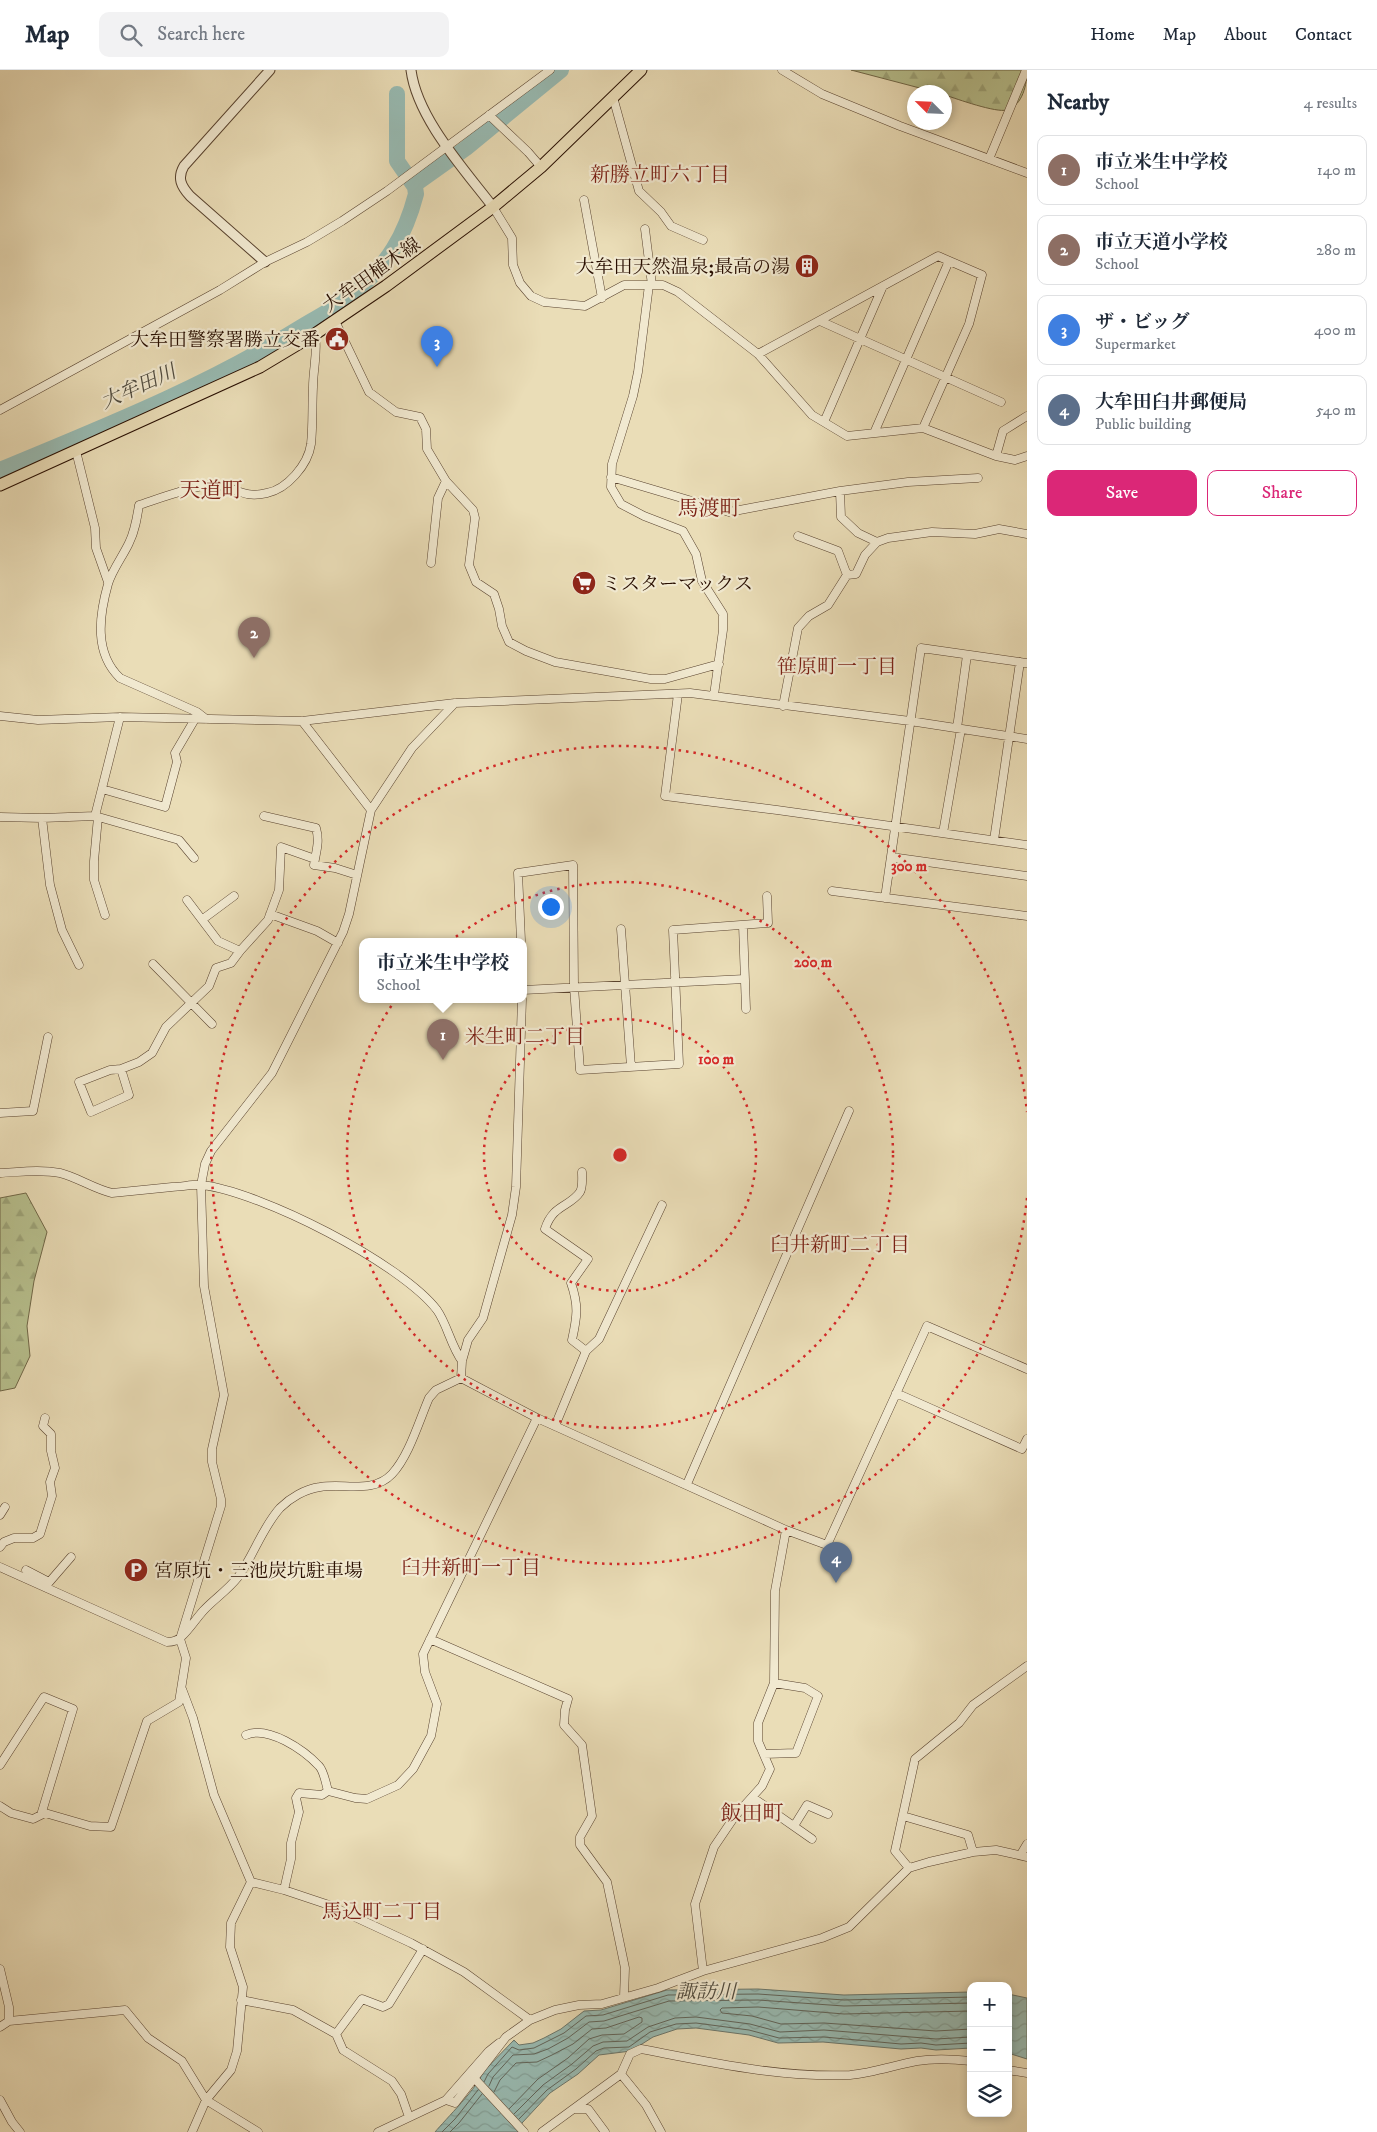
<!DOCTYPE html>
<html lang="en">
<head>
<meta charset="utf-8">
<style>
  :root { --surface:#fff; --page:#f2f2f3; --text:#1f2937; --muted:#747a83; --line:#e0e1e3; --accent:#db2777 }
  body { margin:0; font-family:"IM FELL DW Pica","Noto Serif JP",serif; background:var(--page); color:var(--text) }
  .controls { position:absolute; right:15px; bottom:15px; display:grid; overflow:hidden; border-radius:10px; box-shadow:0 2px 8px #0003 }
  .controls button { width:45px; height:45px; display:grid; place-items:center; padding:0; border:0; border-bottom:1px solid var(--line); background:var(--surface); color:var(--text); font:25px sans-serif }
  .compass { position:absolute; left:907px; top:15px; width:45px; height:45px; border-radius:50%; background:var(--surface); box-shadow:0 2px 8px #0003; rotate:294deg }
  .you { position:absolute; left:550px; top:836px; width:18px; height:18px; margin:-12px; border:4px solid #fff; border-radius:50%; background:#1a73e8; box-shadow:0 0 0 8px #1a73e833 }
  .badge { display:grid; place-items:center; width:32px; height:32px; border-radius:50%; background:var(--accent); color:#fff; font-size:16px; font-weight:700 }
  .pin { position:absolute; translate:-50% -41px; filter:drop-shadow(0 1px 2px #0008) }
  .pin::after { content:''; position:absolute; top:26px; width:18px; height:15px; background:inherit; clip-path:polygon(0 0,100% 0,50% 100%) }
  .popup { position:absolute; left:359px; top:868px; width:168px; height:65px; box-sizing:border-box; display:grid; place-content:center; border-radius:10px; background:var(--surface); filter:drop-shadow(0 1px 4px #0005); font-size:16px; white-space:nowrap; color:var(--muted) }
  .popup b { font-size:19px; color:var(--text) }
  .popup::after { content:''; position:absolute; left:50%; top:100%; margin-left:-10px; border:10px solid transparent; border-top-color:var(--surface) }
  .list { margin:0; padding:0; list-style:none }
  h2 { display:flex; justify-content:space-between; align-items:center; height:65px; margin:0; padding:0 20px; font-size:21px }
  h2 small { font-size:16px; font-weight:400; color:var(--muted) }
  .list li { display:grid; grid-template-columns:32px 1fr auto; gap:15px; align-items:center; box-sizing:border-box; height:70px; margin:0 10px 10px; padding:0 10px; border:1px solid var(--line); border-radius:10px }
  .list b { display:block; font-size:19px; white-space:nowrap }
  .list p { margin:0; font-size:16px; white-space:nowrap; color:var(--muted) }
  .list em { font-size:16px; font-style:normal; color:var(--muted) }
  .actions { display:flex; gap:10px; padding:15px 20px }
  .actions a { flex:1; padding:11px 0; border:1px solid var(--accent); border-radius:10px; text-align:center; font-size:18px; color:var(--accent) }
  .actions .main { background:var(--accent); color:#fff }
  .icon { flex:none; width:28px; height:28px; fill:none; stroke:currentColor; stroke-width:2; stroke-linecap:round; stroke-linejoin:round }
  .map { position:relative; flex:none; width:1027px; height:2062px; overflow:hidden }
  header { display:flex; align-items:center; gap:30px; box-sizing:border-box; height:70px; padding:0 25px; background:var(--surface); border-bottom:1px solid var(--line) }
  header strong { font-size:24px }
  nav { display:flex; gap:28px; margin-inline-start:auto; font-size:18px }
  .search { width:350px; height:45px; background:var(--page); display:flex; align-items:center; gap:12px; box-sizing:border-box; padding:0 18px; border-radius:10px; color:var(--muted); font-size:19px }
  main { display:flex }
  aside { flex:1; background:var(--surface) }
  .map>svg:first-child { display:block }
</style>
</head>
<body>
<header>
<strong>Map</strong>
<div class="search"><svg class="icon" aria-label="search" viewBox="0 0 24 24"><circle cx="10" cy="10" r="6"/><path d="M15 15l6 6"/></svg>Search here</div>
<nav><a>Home</a><a>Map</a><a>About</a><a>Contact</a></nav>
</header>
<main>
<div class="map">
<svg width="1027" height="2062" viewBox="0 0 1027 2062">
  <defs>
    <pattern id="forest-firs" width="22" height="20" patternUnits="userSpaceOnUse" patternTransform="scale(1.25)"><rect width="22" height="20" fill="#b7c08e"/><path d="M5 1l3.5 6h-7zM16 11l3.5 6h-7z" fill="#9da479"/></pattern>
    <pattern id="water-waves" width="16" height="10" patternUnits="userSpaceOnUse" patternTransform="scale(1.25)"><rect width="16" height="10" fill="#98bbb3"/><path d="M0 5q4-4 8 0t8 0" fill="none" stroke="#83a098"/></pattern>
  </defs>
  <rect width="100%" height="100%" fill="#eaddb7"/>
  <filter id="stains"><feTurbulence type="fractalNoise" baseFrequency=".004" numOctaves="4"/><feColorMatrix values="0 0 0 0 .2 0 0 0 0 .09 0 0 0 0 .02 0 0 0 .5 -.17"/></filter>
  <radialGradient id="worn" r=".72"><stop offset=".6" stop-color="#630" stop-opacity="0"/><stop offset="1" stop-color="#630" stop-opacity=".3"/></radialGradient>
  <path fill="url(#forest-firs)" stroke="#706747" d="M851,0h176c0,14 -4,35 -20,40 -11,3 -50,-11 -62,-15l-1,-3h-9z
    M26,1123l21,39 -13,49 -7,45 3,30 -15,32 -15,3v-193z"/>
  <path fill="url(#water-waves)" stroke="#6b766b" d="M758,1919l86,6 127,-3v56l-35,2 -15,-2 -20,1 -78,-7 -45,1 -29,-8 -53,-7 -19,1 -24,8 -22,14 -32,4 -21,19 -28,19 -28,30 -2,9h-85c9,-11 46,-48 47,-59l32,-33 5,5 14,-2 11,-5 17,-9 23,-18 17,-1 66,-20z
    M1008,1924l19,4v61l-19,-6z"/>
  <g fill="none" stroke-linecap="round" stroke-linejoin="round">
    <path stroke="#60645a" stroke-width="1" d="M971,1941l-127,3 -86,-7 -36,1 -2,2 2,3 30,3 29,8 43,-1 112,8 35,-2
      M484,2012l4,-8 24,-27 7,3 15,-2 30,-15 22,-17 17,-1 65,-20 90,-1 86,6 127,-3
      M489,2016l4,-9 20,-22 21,-1 14,-5 20,-11 21,-16 15,-1 65,-20 89,-1 86,6 127,-3
      M494,2022l6,-12 16,-17 21,-1 15,-7 21,-11 19,-15 14,-1 33,-11 3,1v4l-18,12 -22,1 -13,4 -21,19 -30,21 -29,30
      M514,2044l29,-29 29,-21 21,-18 10,-4 24,-1 21,-14 27,-9 21,-1 54,7 30,8 44,-2 112,9 35,-2
      M519,2049l28,-29 29,-21 20,-18 8,-3 25,-1 21,-15 26,-8 20,-1 53,7 30,8 45,-1 77,7 20,-1 15,2 35,-2
      M442,2062l13,-13 23,-29
      M450,2062l9,-9 23,-29"/>
    <path stroke="#98bbb3" stroke-width="16" d="M414,115l52,-37 95,-78
      M0,400c101,-42 205,-83 298,-141 19,-12 41,-22 57,-37 33,-28 50,-56 61,-98l-1,-7 -18,-26v-67"/>
    <g stroke="#58422e" stroke-width="9">
      <path id="minor" d="M782,0l40,24 78,32 127,47
        M613,27l26,94 22,21 10,14 32,14
        M489,45l39,37 13,15
        M989,89l37,-89
        M584,130l18,98
        M493,137l19,31 1,27 7,18 11,13 13,6 41,4 39,-21h39l15,7 80,62 54,61 35,21 76,-8 73,28 19,4 12,-4
        M645,159l7,56
        M649,215l-11,87 -5,24 -21,68 -1,23 10,17 23,12 39,15 13,23 6,27 21,33v16l-9,65
        M335,251l34,71 27,20 24,5 6,12 1,20 19,32 27,29 2,8 -6,47 7,17 18,12 5,15 3,17 7,16 17,9 29,11 96,17h14l54,-15
        M820,251l181,81
        M758,284l180,-98 44,19 -13,49 -46,104
        M0,340l220,-120 45,-28 42,-20 35,-21 45,-30 163,-121
        M824,352l59,-136
        M874,363l75,-172
        M76,381l19,77 1,20 12,34
        M996,386l7,-25 24,-15
        M611,407l118,35 111,-21 68,-9 70,-4
        M840,421l1,26 17,16 19,9
        M798,466l40,15 9,24
        M431,493l7,-65 8,-17
        M678,624l-13,102 112,14 250,35
        M783,636l15,-78 11,-12 19,-11 19,-30 9,-1 9,-19 12,-13 11,-4 44,-6 43,2 24,-5 28,5
        M0,646l38,4 82,-3 182,4 153,-18 235,-10 220,28 117,18
        M206,649l-9,-7 -77,-34c-26,-25 -21,-62 -12,-94 4,-14 15,-28 21,-41 6,-12 8,-25 10,-38 16,-5 62,-22 77,-20 21,2 26,14 51,8 20,-4 41,-28 44,-49 2,-18 1,-38 2,-57 0,-18 5,-34 2,-53
        M302,651l69,89
        M957,658l10,-73
        M102,719l63,18 12,-45 -2,-9 20,-34
        M95,746l25,-99
        M264,746l52,12c4,14 0,23 -2,37l21,3 22,7
        M0,747l42,1 53,-2 84,24 15,18
        M98,747l-4,44v19l11,35
        M42,748l8,67 12,45 17,35
        M943,763l18,-104
        M994,770l26,-178
        M891,787l136,19
        M832,821l195,25
        M885,828l36,-250 106,15
        M187,830l31,41 22,10 28,-31 11,-30 2,-43 34,12
        M270,844l47,17 21,12
        M203,849l31,-23
        M743,855l3,84
        M621,859l10,138
        M521,871l-3,-68 55,-8 1,122 6,83 99,-6 -6,-134 95,-7 -1,-27
        M153,894l59,60
        M523,920l222,-11
        M121,999l8,26 -38,17 -12,-30 31,-12 11,-1 18,-7 13,-9 14,-26 43,-41 7,-18 15,-5 9,-12
        M0,1043l33,-2 15,-74
        M582,1102c0,6 1,15 -2,20 -10,15 -27,12 -35,37l43,30 -17,24c8,23 6,34 1,57l14,11
        M0,1103c20,-1 40,-4 60,0 17,4 34,16 52,20 20,-2 40,-4 60,-6 10,0 21,-3 30,-2 59,7 199,78 235,125 10,14 14,36 25,51
        M461,1308l76,40 249,112 41,15 100,-219 100,43
        M461,1308l1,-17 6,-21 15,-22 29,-103 4,-28 6,-188
        M896,1323l126,56 5,-10
        M555,1356l31,-75 13,-12 63,-134
        M687,1414l162,-373
        M0,1445l5,-8
        M0,1477l4,-5 10,-4h19l7,-4 12,-38 -2,-14 5,-14 -4,-17v-17l-8,-8 2,-8
        M0,1497l167,75c5,0 10,-1 14,-5 8,-7 14,-17 22,-26 11,-12 25,-21 35,-34 16,-22 24,-49 42,-69 10,-10 25,-19 40,-21 25,-4 53,7 72,-13 17,-18 27,-53 37,-76l7,-8 25,-12
        M26,1500l23,12
        M45,1517l26,-30
        M430,1569l138,60 -3,11 -1,15 18,20 10,71 -12,21v8l27,37 18,86 -1,29
        M182,1619l11,29 21,77 37,87 -20,41 -1,24 13,40 -6,64 -6,19 -25,30 -14,32
        M246,1665c22,-10 58,15 73,31 5,5 7,18 9,25
        M764,1684l32,-1 22,-57 -13,-8 -31,-5
        M0,1695l44,-68 29,12 -32,106
        M752,1727l60,42
        M0,1736l11,7 22,6 12,-6 45,13 21,1 36,-106 32,-19 7,-44 -6,-19 41,-133v-7l-9,-37v-13l12,-54 -20,-109 -3,-101 4,-21 6,-13 61,-78 71,-141 6,-18 22,-104 41,-62 43,-45
        M903,1746l65,19 5,17
        M794,1756l13,-21 21,9
        M1021,1784l6,-10
        M909,1798l-14,-17 20,-92 44,-36 14,-18 54,-39
        M251,1812l33,8 45,15 82,38 53,29 66,48
        M284,1820l7,-31v-16l8,-31 -3,-14 3,-5 23,2 6,-4 27,7 12,1 31,-14 15,-16 18,-33 6,-32 -12,-32 -2,-18 114,-236
        M0,1899l9,38v14
        M703,1901l-8,-67 19,-57 21,-31 27,-30 8,-17 -12,-28v-18l16,-40 1,-92 11,-61
        M241,1930l52,10 43,24 7,16 49,31 9,13 8,23
        M0,1957l9,-6 116,-11 23,28 34,23 24,39 52,32
        M336,1964l26,-35 21,8 6,-3 34,-55
        M1008,2000l19,3
        M621,2004l25,31 15,27
        M475,2009l49,53
        M0,2030l12,22 8,10
        M446,2030l43,-49 10,-8
        M574,2039h14l17,23
        M378,2062l68,-32 9,3 51,-66 24,-17 25,-10 24,-5 23,-1 56,-16 45,-17 119,-33 27,-11 60,-59 20,-6 44,-10 23,-2 31,7
        M542,2062l79,-58 9,-20 11,-5c68,13 139,29 209,26 23,-2 45,-10 67,-14 18,-3 36,-2 54,0"/>
    </g>
    <g stroke="#58422e" stroke-width="11">
      <path id="tertiary" d="M411,0c6,48 53,99 82,137
        M265,192l-75,-66c-9,-10 -13,-18 -6,-30l86,-96"/>
    </g>
    <g stroke="#280e00" stroke-width="13">
      <path id="primary" d="M0,415l260,-118 55,-33 71,-48 107,-79 48,-40 100,-97"/>
    </g>
    <use href="#minor" stroke="#f1e9d0" stroke-width="8"/>
    <use href="#tertiary" stroke="#f1e9d0" stroke-width="9"/>
    <use href="#primary" stroke="#eaddb7" stroke-width="11"/>
  </g>
  <g fill="none" stroke="#d62828" stroke-width="2.5" stroke-dasharray="2.5 5">
    <circle cx="620" cy="1085" r="136"/>
    <circle cx="620" cy="1085" r="273"/>
    <path d="M1027 1128A409 409 0 1 1 1027 1042"/>
  </g>
  <defs>
    <g id="building-disc" transform="scale(1.25)"><circle r="9.5" fill="#8f2418" stroke="#f1e9d0"/><path d="M-4-6H4V6H1V3H-1V6H-4ZM-2.5-4.3h1.7v1.8h-1.7ZM.8-4.3h1.7v1.8H.8ZM-2.5-1h1.7V.8h-1.7ZM.8-1h1.7V.8H.8Z" fill="#fff"/></g>
    <g id="civic-disc" transform="scale(1.25)"><circle r="9.5" fill="#8f2418" stroke="#f1e9d0"/><path d="M-.6-6.5H3V-4.5H.6V-3L4-1V1h2V6H-6V1h2V-1L-.6-3ZM-1.2 2.5V6h2.4V2.5Z" fill="#fff"/></g>
    <g id="supermarket-disc" transform="scale(1.25)"><circle r="9.5" fill="#8f2418" stroke="#f1e9d0"/><path d="M-6-5.5h2.5l.6 2H6L4.5 2H-2.5L-4.4-4H-6ZM-1.5 3.2a1.3 1.3 0 1 0 .1 0ZM3 3.2a1.3 1.3 0 1 0 .1 0Z" fill="#fff"/></g>
    <g id="parking-disc" transform="scale(1.25)"><circle r="9.5" fill="#8f2418" stroke="#f1e9d0"/><path d="M-3.5-5.5H1a3.5 3.5 0 0 1 0 7H-1V5.5H-3.5ZM-1-3.4V-.6H.8a1.4 1.4 0 0 0 0-2.8Z" fill="#fff"/></g>
  </defs>
  <g fill-rule="evenodd">
    <use href="#building-disc" x="807" y="196"/>
    <use href="#civic-disc" x="337" y="269"/>
    <use href="#supermarket-disc" x="584" y="513"/>
    <use href="#parking-disc" x="136" y="1500"/>
  </g>
  <g text-anchor="middle" stroke-width="4.5" stroke-linejoin="round" paint-order="stroke">
    <g font-size="19" fill="#280e00" stroke="#f1e9d0" text-anchor="end">
      <text x="790" y="203">大牟田天然温泉;最高の湯</text>
      <text x="320" y="276">大牟田警察署勝立交番</text>
      <text x="602" y="520" text-anchor="start">ミスターマックス</text>
      <text x="154" y="1507" text-anchor="start">宮原坑・三池炭坑駐車場</text>
    </g>
    <g font-size="19" fill="#280e00" stroke="#f1e9d0">
      <text transform="translate(371 204) rotate(-35)" y="7">大牟田植木線</text>
    </g>
    <g font-size="20" fill="#7a1f14" stroke="#f1e9d0">
      <text x="660" y="111">新勝立町六丁目</text>
      <text x="837" y="603">笹原町一丁目</text>
      <text x="525" y="973">米生町二丁目</text>
      <text x="840" y="1181">臼井新町二丁目</text>
      <text x="471" y="1504">臼井新町一丁目</text>
      <text x="382" y="1848">馬込町二丁目</text>
    </g>
    <g font-size="20" font-style="italic" fill="#4f4b3f" stroke="#f1e9d0">
      <text transform="translate(138 316) rotate(-24)" y="7">大牟田川</text>
      <text x="706" y="1928">諏訪川</text>
    </g>
    <g font-size="21" fill="#7a1f14" stroke="#f1e9d0">
      <text x="211" y="427">天道町</text>
      <text x="709" y="445">馬渡町</text>
      <text x="752" y="1750">飯田町</text>
    </g>
  </g>
  <circle cx="620" cy="1085" r="8" fill="#d62828" stroke="#f1e9d0" stroke-width="2.5"/>
  <g font-size="15" text-anchor="middle" font-weight="bold" fill="#d62828" stroke="#f1e9d0" stroke-width="4.5" stroke-linejoin="round" paint-order="stroke">
    <text x="909" y="801">300 m</text>
    <text x="813" y="897">200 m</text>
    <text x="716" y="994">100 m</text>
  </g>
  <rect width="100%" height="100%" filter="url(#stains)"/>
  <rect width="100%" height="100%" fill="url(#worn)"/>
</svg>
<div class="controls">
<button>+</button>
<button>−</button>
<button><svg class="icon" aria-label="layers" viewBox="0 0 24 24"><path d="M12 4l9 5-9 5-9-5zM3 14l9 5 9-5"/></svg></button>
</div>
<svg class="compass" viewBox="-18 -18 36 36"><path d="M0-13l5 13h-10z" fill="#e53935"/><path d="M0 13l5-13h-10z" fill="#747a83"/></svg>
<div class="you"></div>
<div class="pin badge" style="left:443px;top:990px;background:#8d6e63">1</div>
<div class="popup"><b>市立米生中学校</b>School</div>
<div class="pin badge" style="left:254px;top:588px;background:#8d6e63">2</div>
<div class="pin badge" style="left:437px;top:297px;background:#3f7fe0">3</div>
<div class="pin badge" style="left:836px;top:1513px;background:#5c6f8a">4</div>
</div>
<aside>
<h2>Nearby<small>4 results</small></h2>
<ul class="list">
<li><span class="badge" style="background:#8d6e63">1</span><div><b>市立米生中学校</b><p>School</p></div><em>140 m</em></li>
<li><span class="badge" style="background:#8d6e63">2</span><div><b>市立天道小学校</b><p>School</p></div><em>280 m</em></li>
<li><span class="badge" style="background:#3f7fe0">3</span><div><b>ザ・ビッグ</b><p>Supermarket</p></div><em>400 m</em></li>
<li><span class="badge" style="background:#5c6f8a">4</span><div><b>大牟田臼井郵便局</b><p>Public building</p></div><em>540 m</em></li>
</ul>
<div class="actions"><a class="main">Save</a><a>Share</a></div>
</aside>
</main>
</body>
</html>
